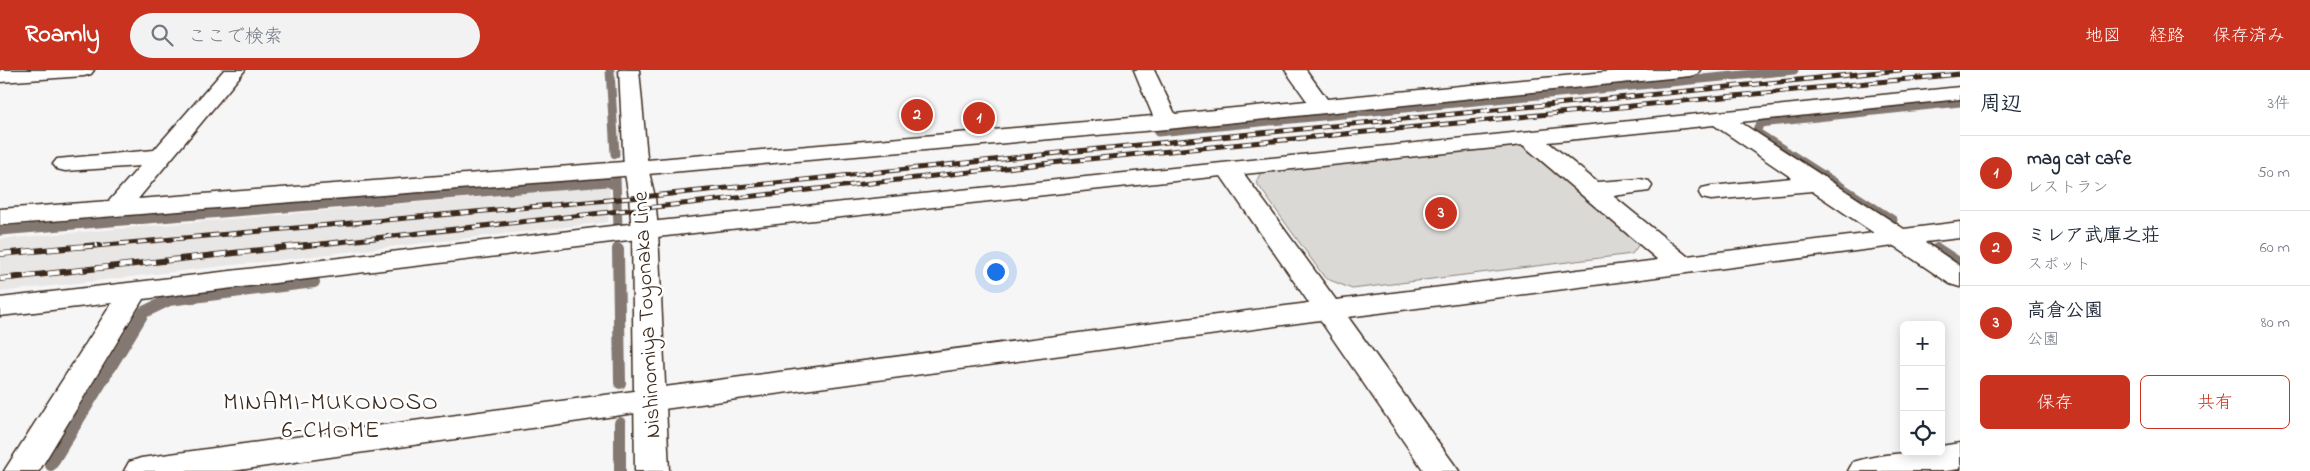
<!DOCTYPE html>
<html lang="ja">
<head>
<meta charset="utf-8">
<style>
  :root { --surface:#fff; --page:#f2f2f3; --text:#1f2937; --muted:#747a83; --line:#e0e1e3; --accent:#c8321e }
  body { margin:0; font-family:"Indie Flower","Klee One",sans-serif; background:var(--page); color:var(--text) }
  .controls { position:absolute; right:15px; bottom:15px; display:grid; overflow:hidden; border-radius:8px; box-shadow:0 2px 12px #0003 }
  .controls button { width:45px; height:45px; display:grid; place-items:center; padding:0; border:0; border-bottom:1px solid var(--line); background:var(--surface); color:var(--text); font:25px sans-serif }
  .you { position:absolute; left:995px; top:201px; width:18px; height:18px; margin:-12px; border:4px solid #fff; border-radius:50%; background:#1a73e8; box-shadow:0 0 0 8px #1a73e833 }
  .badge { display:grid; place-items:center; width:32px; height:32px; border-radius:50%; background:var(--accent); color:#fff; font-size:16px; font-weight:700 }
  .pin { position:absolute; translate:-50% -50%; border:2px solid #fff; box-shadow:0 1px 5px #0006 }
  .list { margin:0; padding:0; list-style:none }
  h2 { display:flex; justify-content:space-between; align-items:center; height:65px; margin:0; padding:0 20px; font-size:21px }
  h2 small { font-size:16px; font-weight:400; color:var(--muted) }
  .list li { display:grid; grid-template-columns:32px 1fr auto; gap:15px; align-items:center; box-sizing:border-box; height:75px; padding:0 20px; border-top:1px solid var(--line) }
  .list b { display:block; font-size:19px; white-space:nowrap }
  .list p { margin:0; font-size:16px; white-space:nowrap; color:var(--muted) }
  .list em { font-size:16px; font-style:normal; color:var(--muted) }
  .actions { display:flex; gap:10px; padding:15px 20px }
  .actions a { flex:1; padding:11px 0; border:1px solid var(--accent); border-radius:8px; text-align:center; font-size:18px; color:var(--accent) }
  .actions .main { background:var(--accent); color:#fff }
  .icon { flex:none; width:28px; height:28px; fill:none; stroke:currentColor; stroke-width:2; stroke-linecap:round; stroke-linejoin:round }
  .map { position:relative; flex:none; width:1960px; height:401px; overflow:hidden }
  header { display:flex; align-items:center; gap:30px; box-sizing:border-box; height:70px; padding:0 25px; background:var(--accent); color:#fff }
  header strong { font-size:24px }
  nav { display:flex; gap:28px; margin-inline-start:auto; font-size:18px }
  .search { width:350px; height:45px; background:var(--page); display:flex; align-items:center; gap:12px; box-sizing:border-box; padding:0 18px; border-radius:28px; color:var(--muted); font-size:19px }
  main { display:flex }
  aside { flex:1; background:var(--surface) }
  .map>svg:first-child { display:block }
</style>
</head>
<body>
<header>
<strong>Roamly</strong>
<div class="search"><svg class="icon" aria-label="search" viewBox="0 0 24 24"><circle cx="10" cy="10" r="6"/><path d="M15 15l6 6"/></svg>ここで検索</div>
<nav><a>地図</a><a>経路</a><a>保存済み</a></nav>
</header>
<main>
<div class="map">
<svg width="1960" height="401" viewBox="0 0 1960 401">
  <rect width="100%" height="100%" fill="#f7f6f6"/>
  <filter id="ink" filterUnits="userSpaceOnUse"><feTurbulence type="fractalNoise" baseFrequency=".02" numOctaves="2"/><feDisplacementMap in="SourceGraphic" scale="10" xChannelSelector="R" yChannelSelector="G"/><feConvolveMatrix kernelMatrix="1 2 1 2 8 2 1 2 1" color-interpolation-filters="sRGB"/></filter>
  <g filter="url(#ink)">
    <path fill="#e9e7e6" d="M610,116l-2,36 -608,70v-53z"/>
    <path fill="#dbd9d6" stroke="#8b827a" d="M1521,76l15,6 104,91 -8,11 -280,35 -27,-11 -69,-96 5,-10z"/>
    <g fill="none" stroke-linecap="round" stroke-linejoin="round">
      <path stroke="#847972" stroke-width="9" d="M610,0l5,84
        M1158,62l636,-62
        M616,108l2,49
        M1893,150l-137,-88 4,-9 200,-21
        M0,161l607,-49 9,4"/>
      <path stroke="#847972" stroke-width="12" d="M618,179l2,134
        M1937,179l23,15
        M620,353v48
        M51,395l93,-153 25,-12 145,-18"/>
      <g stroke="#3b2a1e" stroke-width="3">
        <path id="minor" d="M0,0h94l-3,4 -7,2 -84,6z
          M224,0h21l-107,129 498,-38 517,-45 -19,-46h20l21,44 132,-13 -22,-31h21l21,29 299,-29h74l-3,4 -7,2 -523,53 -531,46 -636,50v-16l109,-8 31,-35 -75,5 -8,-2 -4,-5 4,-5 97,-9z
          M1960,17v12l-220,23 164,107 56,-7v16l-35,4 35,24v21l-10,-3 -56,-38 -546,71 111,154h-35l-104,-151 -671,91 -417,60h-108l5,-9 12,-4 508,-69 660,-86 -88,-127 -601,65 -477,58 -104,172h-35l108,-168 -112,13v-18l620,-73zM1714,55l78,53 -81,8 -9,2 -3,5 3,5 9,2 101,-9 62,42 -187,23 -74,-60 36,-5 3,-5 -3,-5 -9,-2 -43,3 -49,-40zM1523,75l135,115 -322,40 -92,-126z
          M1960,373v26l-14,2h-98l5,-9c29,-9 58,-10 88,-10v-6z"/>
      </g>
      <g stroke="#3b2a1e" stroke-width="3">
        <path id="major" d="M619,0h20l9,98 7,29 3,34 11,240h-34l-3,-240 -3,-34 -5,-29z"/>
      </g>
      <use href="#minor" fill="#fff" fill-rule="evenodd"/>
      <use href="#major" fill="#fff" fill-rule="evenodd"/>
      <g stroke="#3b2a1e" stroke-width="5">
        <path id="rail-far1" d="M84,177l558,-50 436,-46 822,-81
          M294,177l784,-87 882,-86"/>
      </g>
      <g stroke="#3b2a1e" stroke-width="6">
        <path id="rail" d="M0,184l98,-9
          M0,209l306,-34"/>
      </g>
      <use href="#rail-far1" stroke="#fff" stroke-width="3" stroke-dasharray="9" stroke-linecap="butt"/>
      <use href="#rail" stroke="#fff" stroke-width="4.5" stroke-dasharray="12" stroke-linecap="butt"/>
    </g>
  </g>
  <g text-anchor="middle" stroke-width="5" stroke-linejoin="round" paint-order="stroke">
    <g font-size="22" fill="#3b2a1e" stroke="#fff">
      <text transform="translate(645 245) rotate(-93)" y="8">Nishinomiya Toyonaka Line</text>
    </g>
    <g font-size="24" letter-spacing="1" fill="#3b2a1e" stroke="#fff">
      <text x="331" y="339">MINAMI-MUKONOSO<tspan x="331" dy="28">6-CHOME</tspan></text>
    </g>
  </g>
</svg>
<div class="controls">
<button>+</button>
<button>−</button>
<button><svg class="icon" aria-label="locate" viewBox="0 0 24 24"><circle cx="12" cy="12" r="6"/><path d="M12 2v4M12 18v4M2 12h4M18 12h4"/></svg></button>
</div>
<div class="you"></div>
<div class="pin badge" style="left:979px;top:48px">1</div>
<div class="pin badge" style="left:917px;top:45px">2</div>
<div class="pin badge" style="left:1441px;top:143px">3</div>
</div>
<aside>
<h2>周辺<small>3件</small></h2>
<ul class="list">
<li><span class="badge">1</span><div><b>mag cat cafe</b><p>レストラン</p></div><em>50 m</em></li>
<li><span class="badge">2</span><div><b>ミレア武庫之荘</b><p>スポット</p></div><em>60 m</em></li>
<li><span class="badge">3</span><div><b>高倉公園</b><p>公園</p></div><em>80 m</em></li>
</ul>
<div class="actions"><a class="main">保存</a><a>共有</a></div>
</aside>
</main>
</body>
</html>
